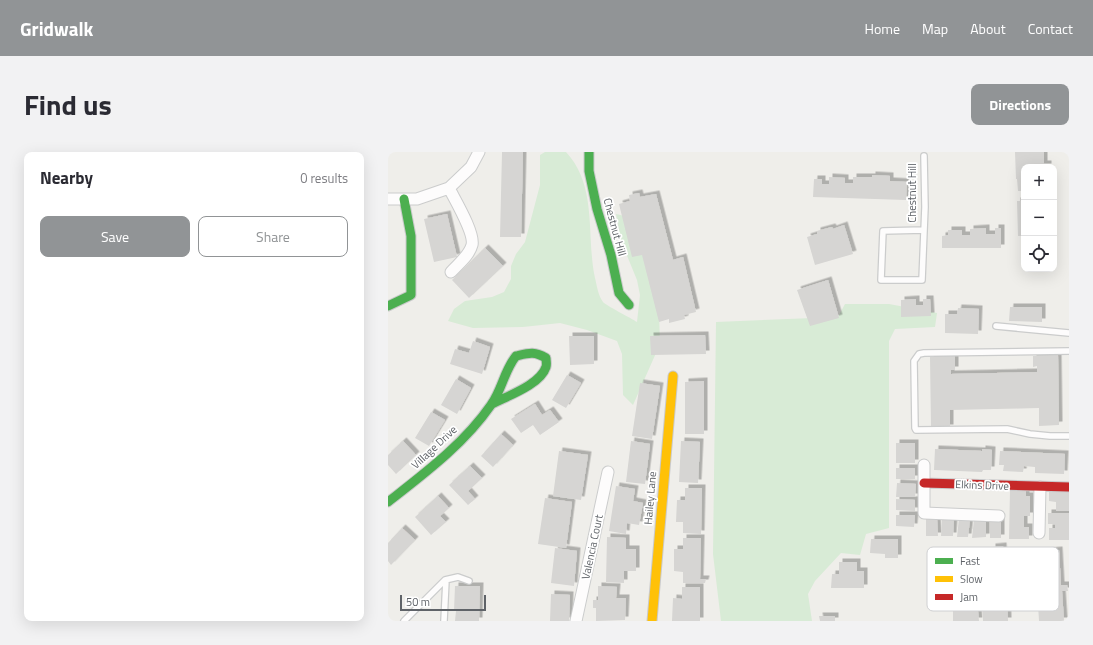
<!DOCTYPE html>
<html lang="en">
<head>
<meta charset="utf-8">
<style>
  :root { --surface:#fff; --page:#f2f2f3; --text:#2b2b33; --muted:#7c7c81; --line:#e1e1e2; --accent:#919496 }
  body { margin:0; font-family:"Titillium Web",sans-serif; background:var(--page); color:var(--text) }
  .controls { position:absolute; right:12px; top:12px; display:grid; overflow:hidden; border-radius:8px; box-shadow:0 4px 16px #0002 }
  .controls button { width:36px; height:36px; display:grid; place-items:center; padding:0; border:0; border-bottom:1px solid var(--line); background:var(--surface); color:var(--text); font:20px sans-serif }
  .scale { position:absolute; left:12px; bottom:10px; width:86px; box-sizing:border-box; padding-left:4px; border:2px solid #5f6368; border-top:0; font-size:11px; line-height:14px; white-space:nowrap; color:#5f6368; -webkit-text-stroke:3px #fff; paint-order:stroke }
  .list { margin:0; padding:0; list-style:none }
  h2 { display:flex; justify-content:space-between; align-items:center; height:52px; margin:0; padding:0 16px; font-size:17px }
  h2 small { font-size:13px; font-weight:400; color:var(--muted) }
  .actions { display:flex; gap:8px; padding:12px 16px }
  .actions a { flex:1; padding:9px 0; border:1px solid var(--accent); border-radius:8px; text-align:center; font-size:14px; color:var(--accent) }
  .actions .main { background:var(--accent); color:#fff }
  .icon { flex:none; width:22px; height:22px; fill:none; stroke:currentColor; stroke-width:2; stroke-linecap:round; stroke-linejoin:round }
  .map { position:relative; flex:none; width:681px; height:469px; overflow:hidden; border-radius:8px }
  header { display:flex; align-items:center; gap:24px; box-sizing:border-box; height:56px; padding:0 20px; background:var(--accent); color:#fff }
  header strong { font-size:19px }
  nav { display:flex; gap:22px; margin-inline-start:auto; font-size:14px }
  .intro { display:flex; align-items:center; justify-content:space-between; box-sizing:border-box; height:96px; padding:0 24px }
  h1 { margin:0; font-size:28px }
  .button { padding:10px 18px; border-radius:8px; background:var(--accent); color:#fff; font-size:14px; font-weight:700 }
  main { display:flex; gap:24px; padding:0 24px }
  aside { flex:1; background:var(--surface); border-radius:8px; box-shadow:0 4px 16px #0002 }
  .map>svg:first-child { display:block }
</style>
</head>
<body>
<header>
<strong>Gridwalk</strong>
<nav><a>Home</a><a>Map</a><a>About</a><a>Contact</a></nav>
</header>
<div class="intro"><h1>Find us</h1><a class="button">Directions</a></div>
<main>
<aside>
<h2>Nearby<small>0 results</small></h2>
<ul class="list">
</ul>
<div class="actions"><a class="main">Save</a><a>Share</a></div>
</aside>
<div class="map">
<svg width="681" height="469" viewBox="0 0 681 469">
  <defs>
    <filter id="shadow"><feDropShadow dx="3.5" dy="-3.5" stdDeviation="0" flood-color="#0004"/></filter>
  </defs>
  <rect width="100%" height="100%" fill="#efeeea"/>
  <path fill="#d8ebd6" d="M157,0h21c32,34 20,85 29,126 2,8 3,17 8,24 2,3 28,16 34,20l3,-27 -3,-15 -16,-39 -5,-27 13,3 6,12 24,83 1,32 -27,61 -10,-10 -1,-41 -5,-13 -30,-11 -27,-7 -37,4 -50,1 -25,-7 6,-12 11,-8 27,-4 12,-5 7,-13v-13l5,-12 9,-12 15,-57v-30z
    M457,152h44l48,9 -2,14 -40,2 -6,12v187l-23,6 -6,21 -19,-2 -26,28 -7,13 4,27h-91l-8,-67 3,-232 122,-5z"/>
  <path fill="#d6d5d3" filter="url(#shadow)" d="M114,0h21l-2,85h-21z
    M627,0h29v12h4v3h-24v24h-6l-1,-12h-1z
    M484,23l18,1v5l17,1 -1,18 -93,-3 1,-18h8v5h7v-7l16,1v5h8v-6h19z
    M251,41l1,4 16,-3 17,66 10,-3 13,55 -12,3 1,4 -16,4v-4l-10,3 -17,-67 -10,2 -13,-53 11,-3 -1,-6z
    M629,49h7v35h-6z
    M59,62l10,43 -23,5 -10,-43z
    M456,73l9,29 -38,11 -8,-28 10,-3v-3l15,-4 1,2z
    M598,76v6h9v-6h6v20h-59v-12l6,-1v-5h14v5h8v-6z
    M97,96l18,18 -34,32 -17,-18z
    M440,128l11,38 -29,8 -13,-36z
    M528,147v6h7v-6h7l1,17 -30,1v-17z
    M622,155h32v15l-33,-1z
    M570,156l21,1 -1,25 -33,-1v-19h12z
    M317,183l1,19 -55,1 -1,-19z
    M181,184h25v28l-24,1z
    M85,189l17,6 -8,27 -32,-10 5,-15 14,4z
    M670,203l1,70 -20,1v-18l-89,2v18h-19l-1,-71 25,-1v14h-4v4l86,-2v-6l-4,1v-11z
    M179,223l14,8 -15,25 -14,-8z
    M68,227l15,9 -14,26 -16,-9z
    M316,229v53h-19v-52z
    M252,231l20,3 -8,53 -20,-3z
    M147,252l7,11 8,-5 9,12 -19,13 -7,-10 -12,8 -10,-14z
    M43,260l14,8 -16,26 -14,-8z
    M113,282l12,11 -20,22 -12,-11z
    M15,289l13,14 -20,19 -8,-9v-10z
    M243,289l19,3 -5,40 -19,-2z
    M293,289l19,1 -2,41 -19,-1z
    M508,291h19v20h-19z
    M547,297l47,2v-2l10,1 -1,20h-8l-1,2 -48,-2z
    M171,299l29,4 -7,45 -28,-4z
    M612,299l65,3 -1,20 -29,-1v-6l-11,-1 -1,6 -20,-1 1,-6h-5z
    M82,314l12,12 -14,13 7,8 -7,6 -19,-20z
    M508,316h19v11h-19z
    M509,331l19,1 -1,13h-19z
    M228,334l19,3 -2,12 10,2 -4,22 -12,-2 -1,11 -17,-3z
    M297,336h17l-1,46 -18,-1v-11h-7l1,-22h8z
    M622,338h16v6h4v20h-6v11h5v12h-20z
    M661,339h20v20h-13v-9l-7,-1z
    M50,344l11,12 -9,8 6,6 -15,13 -16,-18z
    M157,346l27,4 -6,46 -28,-4z
    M508,347l19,1v11l-19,-1z
    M660,361h21v27h-20v-12h6v-4h-7z
    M508,363h19l-1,12 -18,-1z
    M538,366h11l1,18h-12z
    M571,366l11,1 -2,18h-11z
    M554,367h12l-1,17h-12z
    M598,367v18l-14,1 2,-18z
    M602,367h11v19h-11z
    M14,376l13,12 -24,25 -3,-4v-18z
    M219,385l19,1v11h10v22h-12v12l-18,-1z
    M295,386h18l-1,41h6l-1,4h-22v-11l-9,-1v-22h9z
    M483,387h27v19h-13v-4l-15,-1z
    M615,394l3,43h6v7h-5l1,25h-25l-4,-69 13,-1v-4z
    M167,396l22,3 -3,35 -23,-3z
    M671,398l2,35h6l1,6h-6l2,30h-25l-4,-66 13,-1v-3z
    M451,410h18v9h7v17h-33l1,-14h7z
    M67,434h25l-1,35h-24l1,-10h-2z
    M210,434l19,1 -1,11h10l-1,22 -29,1v-13h-3v-8h5z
    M294,435h18v34h-28l1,-23 9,1z
    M163,442l19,1 -1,26h-19z
    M565,455h16v4h9l1,10h-26z
    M431,464h16v5h-15z"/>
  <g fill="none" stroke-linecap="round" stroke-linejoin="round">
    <g stroke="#cbcccc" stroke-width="8">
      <path id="lane" d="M536,4l1,51 -3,73h-41l2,-49 41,-1
        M608,174l73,7
        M681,199l-145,2 -5,1 -5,7 1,67 1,2 91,-1 23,5 20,2h19
        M16,469l41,-41 13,-3 11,4
        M56,469l2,-41"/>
    </g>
    <g stroke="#cbcccc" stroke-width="13">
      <path id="street" d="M61,36c6,12 26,45 23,57 -3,11 -14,19 -21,27
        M0,47h29l32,-11 22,-21 8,-15
        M536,313v48l75,3
        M651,381l1,-46
        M188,469l32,-149"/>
    </g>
    <g stroke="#cacacb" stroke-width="11">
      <path id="fast" d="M201,0v19l8,38 14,46 8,38 10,12
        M0,154l23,-11v-59l-7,-37
        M0,350c37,-29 76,-58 103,-97 11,-15 13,-34 25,-49 13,-3 18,-5 30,2 0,3 1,6 0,9 -6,18 -39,29 -54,37"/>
    </g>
    <g stroke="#cacacb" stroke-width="11">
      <path id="slow" d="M264,469l21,-245"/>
    </g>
    <g stroke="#cacacb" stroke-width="11">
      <path id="jam" d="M536,331l145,4"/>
    </g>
    <use href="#lane" stroke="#fdfcfc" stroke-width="5.5"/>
    <use href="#street" stroke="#fdfcfc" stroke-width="11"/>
    <use href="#fast" stroke="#4caf50" stroke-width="9"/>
    <use href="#slow" stroke="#ffc107" stroke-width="9"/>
    <use href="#jam" stroke="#c62828" stroke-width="9"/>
  </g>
  <g text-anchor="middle" stroke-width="3.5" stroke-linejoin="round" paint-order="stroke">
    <g font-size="11" fill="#5f6368" stroke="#fff">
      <text transform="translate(524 41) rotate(-90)" y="4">Chestnut Hill</text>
      <text transform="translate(227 75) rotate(75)" y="4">Chestnut Hill</text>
      <text transform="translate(46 295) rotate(-43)" y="4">Village Drive</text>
      <text transform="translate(594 333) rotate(2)" y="4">Elkins Drive</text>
      <text transform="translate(262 346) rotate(-85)" y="4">Hailey Lane</text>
      <text transform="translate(204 395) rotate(-78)" y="4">Valencia Court</text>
    </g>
  </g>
  <rect x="539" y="395" width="132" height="64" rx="6" fill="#fff" stroke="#cfd0d2" stroke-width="1"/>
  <rect x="547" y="406" width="18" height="6" fill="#4caf50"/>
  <rect x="547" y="424" width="18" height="6" fill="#ffc107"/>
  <rect x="547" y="442" width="18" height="6" fill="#c62828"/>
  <g font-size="11" fill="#5f6368">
    <text x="572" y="413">Fast</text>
    <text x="572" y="431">Slow</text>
    <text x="572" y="449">Jam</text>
  </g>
</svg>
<div class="controls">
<button>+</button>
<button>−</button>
<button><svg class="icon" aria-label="locate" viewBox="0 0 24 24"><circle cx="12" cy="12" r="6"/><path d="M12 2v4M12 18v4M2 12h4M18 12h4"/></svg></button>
</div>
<div class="scale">50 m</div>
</div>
</main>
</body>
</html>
